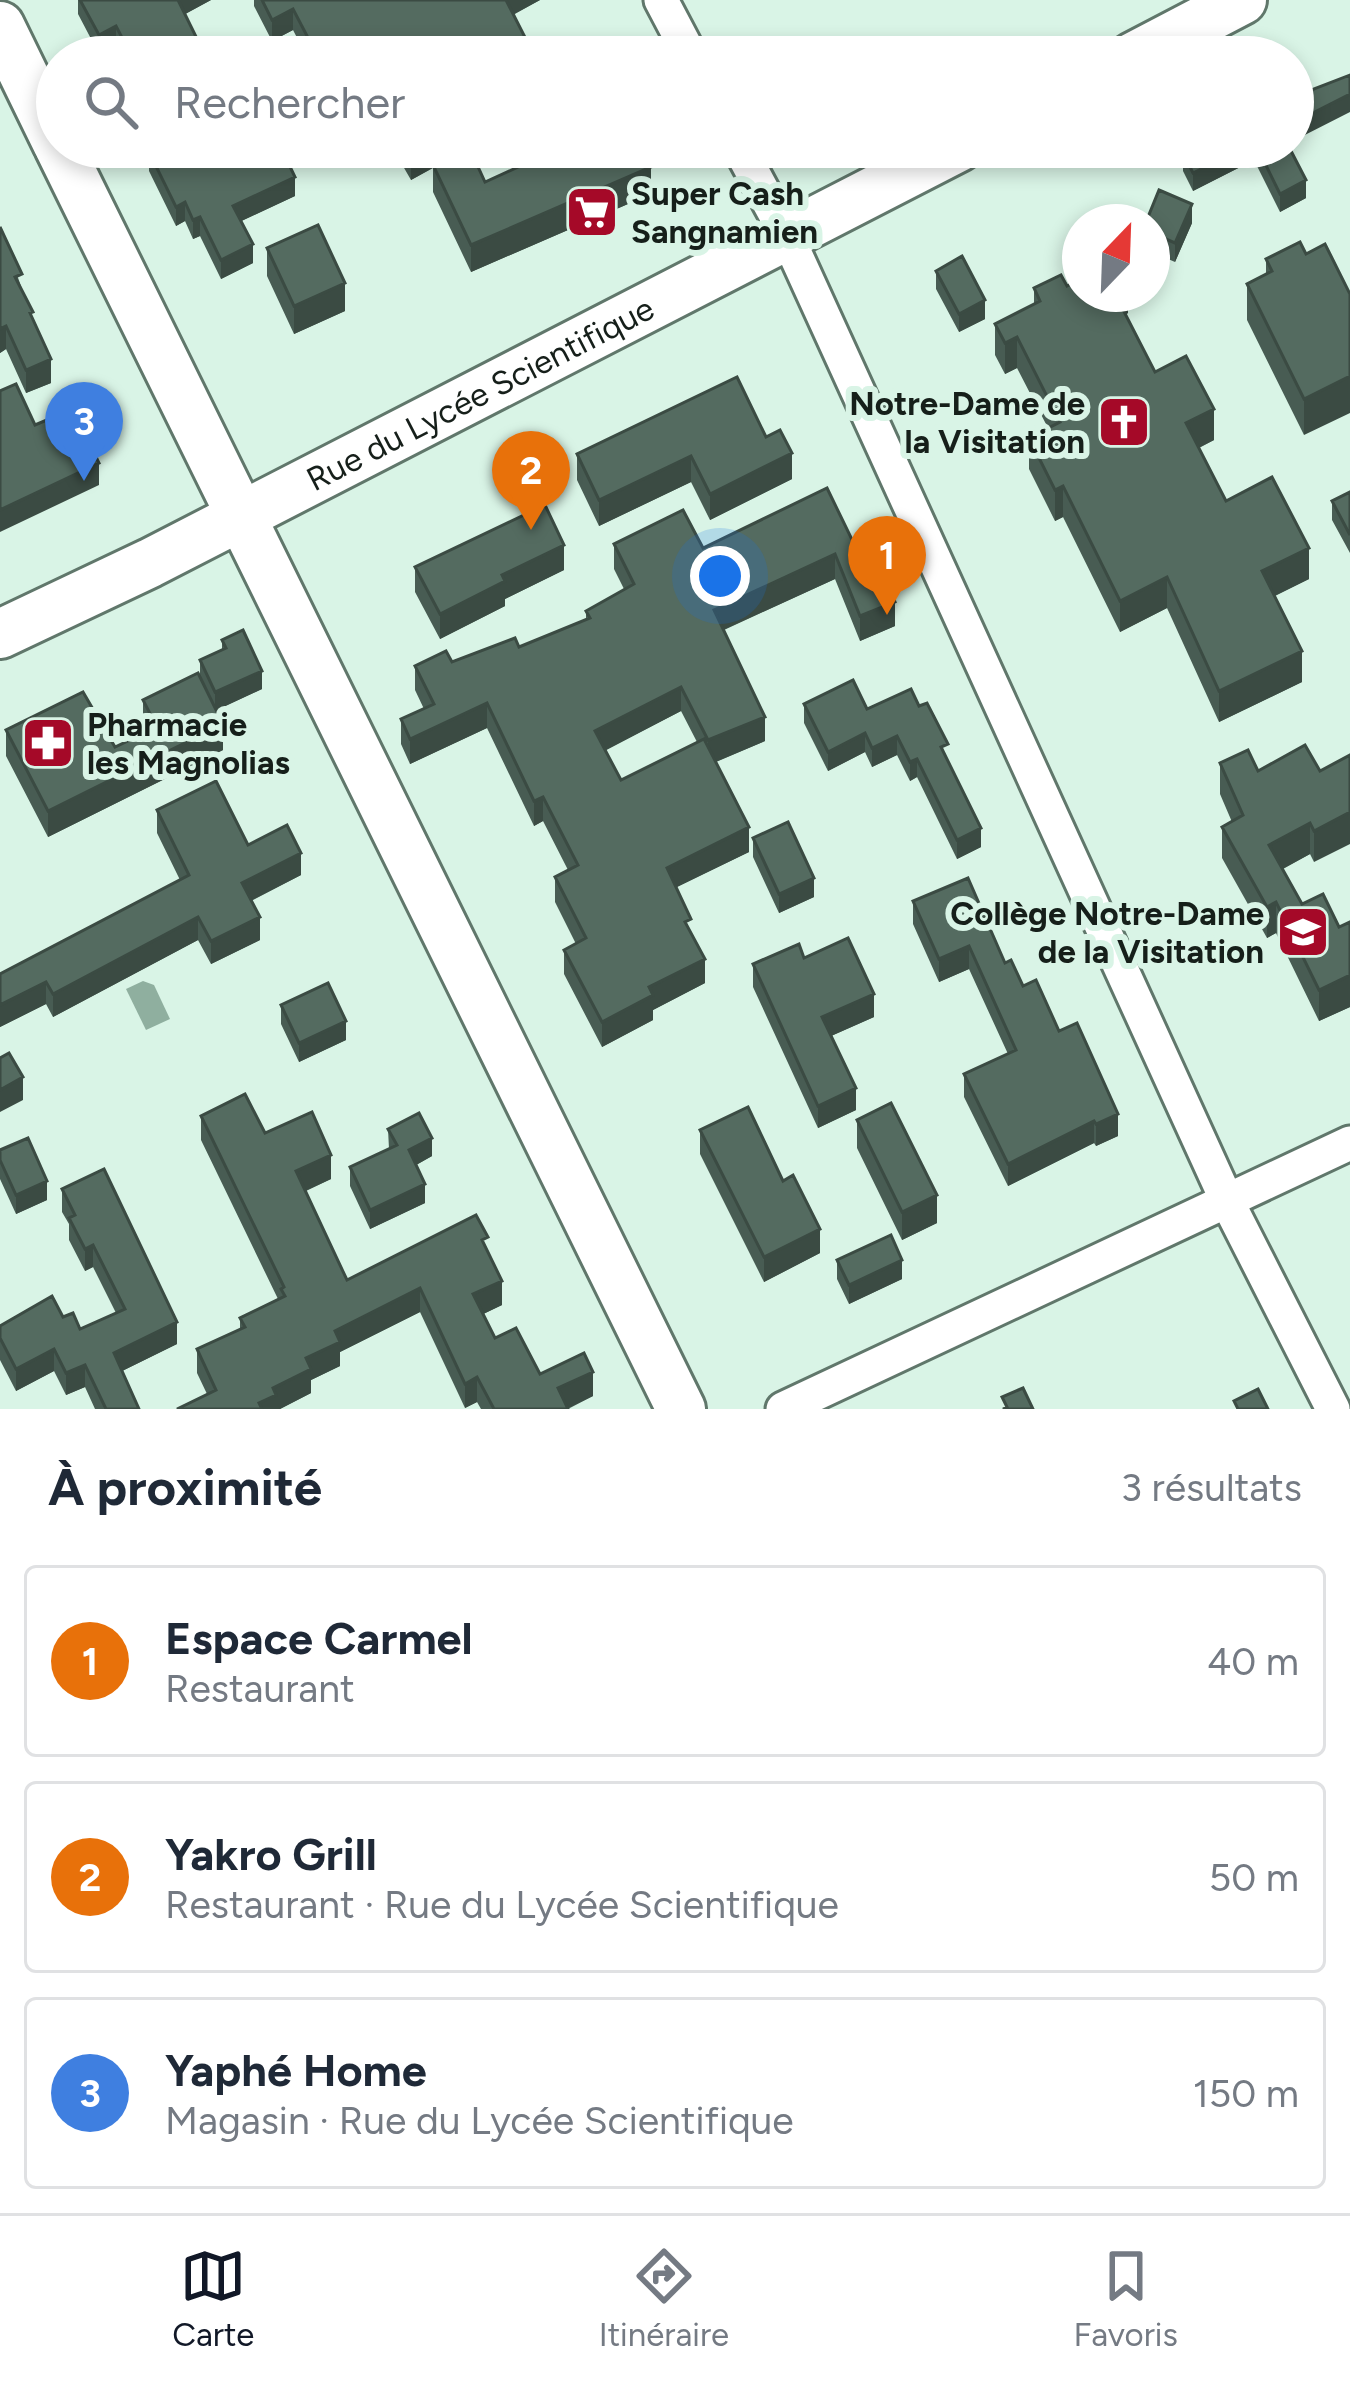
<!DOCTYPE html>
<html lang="fr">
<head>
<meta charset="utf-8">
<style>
  :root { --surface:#fff; --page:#f2f2f3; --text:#1f2937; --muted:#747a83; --line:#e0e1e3; --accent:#111827 }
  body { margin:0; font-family:Figtree,sans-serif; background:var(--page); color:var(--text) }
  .compass { position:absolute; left:1062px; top:204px; width:108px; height:108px; border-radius:50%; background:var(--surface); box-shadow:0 6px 18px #0003; rotate:23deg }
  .you { position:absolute; left:720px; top:576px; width:42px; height:42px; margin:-30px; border:9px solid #fff; border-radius:50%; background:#1a73e8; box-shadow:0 0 0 18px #1a73e833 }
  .badge { display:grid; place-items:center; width:78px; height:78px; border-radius:50%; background:var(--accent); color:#fff; font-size:39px; font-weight:700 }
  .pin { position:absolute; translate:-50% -99px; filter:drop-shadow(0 3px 6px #0008) }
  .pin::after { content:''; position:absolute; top:63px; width:42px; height:36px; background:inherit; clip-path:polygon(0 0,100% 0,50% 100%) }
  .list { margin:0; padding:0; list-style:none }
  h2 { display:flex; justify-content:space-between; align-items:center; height:156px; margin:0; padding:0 48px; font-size:51px }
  h2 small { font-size:39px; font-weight:400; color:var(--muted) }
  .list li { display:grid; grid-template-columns:78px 1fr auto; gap:36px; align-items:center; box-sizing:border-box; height:192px; margin:0 24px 24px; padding:0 24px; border:3px solid var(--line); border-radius:12px }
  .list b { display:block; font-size:45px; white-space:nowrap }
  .list p { margin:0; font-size:39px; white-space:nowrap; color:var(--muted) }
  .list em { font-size:39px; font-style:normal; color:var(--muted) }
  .icon { flex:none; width:66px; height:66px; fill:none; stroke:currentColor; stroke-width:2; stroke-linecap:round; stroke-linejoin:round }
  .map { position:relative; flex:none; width:1350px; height:1409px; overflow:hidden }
  .search { position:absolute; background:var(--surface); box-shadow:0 6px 18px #0003; left:36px; right:36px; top:36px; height:132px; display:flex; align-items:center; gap:30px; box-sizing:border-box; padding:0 42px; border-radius:66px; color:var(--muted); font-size:45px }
  .sheet { height:804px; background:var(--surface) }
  nav { display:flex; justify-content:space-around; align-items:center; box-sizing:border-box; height:168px; border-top:3px solid var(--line); background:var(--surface); font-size:33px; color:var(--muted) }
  nav a { display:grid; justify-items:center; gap:6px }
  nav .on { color:var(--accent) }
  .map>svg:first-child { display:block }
</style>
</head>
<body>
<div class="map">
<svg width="1350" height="1409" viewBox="0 0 1350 1409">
  <rect width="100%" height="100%" fill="#d9f4e6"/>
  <path fill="#8faf9f" d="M143,981l11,4 16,34 -24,11 -20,-41z"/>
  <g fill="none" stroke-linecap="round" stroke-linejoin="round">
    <g stroke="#60776b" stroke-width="39">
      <path id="street" d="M661,0l30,57
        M739,147l48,89 441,967 105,206
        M783,1409l567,-266"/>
    </g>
    <g stroke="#60776b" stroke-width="54">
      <g id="secondary">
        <path d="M0,26l57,117"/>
        <path d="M1133,57l109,-57"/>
        <path d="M59,147l622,1262"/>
        <path id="s1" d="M0,634l150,-71 809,-416"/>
      </g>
    </g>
    <use href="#street" stroke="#fff" stroke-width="33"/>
    <use href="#secondary" stroke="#fff" stroke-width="48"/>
  </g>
  <path fill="#485c53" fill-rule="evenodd" d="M78,0h133l-26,14 21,43h-84l-6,-12 -17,9 -21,-40z
    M254,0h286l-27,15 22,42h-228l-14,-27 -21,11 -18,-35z
    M144,147h193l-47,21 5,28 -54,25 12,42 -32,16 -21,-43 -7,3 -8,-18 -9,5 -27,-55v-14z
    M392,147h44v16l49,19 171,-35v2l-10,5 5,40 -180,78 -38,-80v-24l-22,12z
    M1194,147h95l17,51 -26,14 -26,-52 -61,31 -10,-20v-18z
    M1152,222l40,1 -17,39 -23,-10z
    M0,227l33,93 18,63 -25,10 -20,-44 -6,4z
    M267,248l78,63 -51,23 -27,-58z
    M1306,254l-2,181 -57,-115v-36l19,-10v-15z
    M936,271l49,48 -26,13 -23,-43z
    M1067,286l61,8v19l-3,2 30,57 59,68 -15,8 27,53 83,78 -34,17 27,86 -83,40 -52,-114 -47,24 -57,-115 -8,4 -26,-52v-31l19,-10 -31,-60 -12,6 -10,-19v-31l39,-20v-16z
    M766,437l26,42 -82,41 -19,-38 -92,44 -22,-46v-26z
    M827,488l68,138 -35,15 -25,-62 -111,51 41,111 -49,21 33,90 -73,35 29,96 -52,27v10l-51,27 -38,-73v-24l12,-6 -21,-42v-25l13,-7 -25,-49 -9,5 -47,-98 -77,36 -9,-20v-25l23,-10 -9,-19v-24l37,-4 67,-15 67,-27v-9l38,-22 -10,-20v-25l89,4zM681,711l16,31 -76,38 -16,-30z
    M1350,492v61l-18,-33v-19z
    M415,567l149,3 -59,29v7l-65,33 -25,-47z
    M222,640l40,49 -46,21 7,40 -175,87 -42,-81v-26l109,17 31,-15 -3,-5v-27l57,-22v-18l22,-10z
    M804,704l63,5 52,-3 29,55 33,86 -24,12 -40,-82 -7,4 -13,-26 -25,12 -7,-15 -37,19 -24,-48z
    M1220,763l38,8h62l-6,91 -4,-8 -27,15 19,35 37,23 11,-5v85l-31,14 -43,-88 -9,5 -45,-80v-31l10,-5 -12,-28z
    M157,810l91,35 53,30 -50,26 9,39 -49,24 -13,-24 -145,77 -7,-13 -46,23v-53l180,-94 -23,-47z
    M753,838l61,59 -35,16 -26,-56z
    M913,901l92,62 54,68 59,105 -22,10 -2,-3 -86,43 -44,-89v-23l44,-20 -39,-85 -30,13 -26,-58z
    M804,958l70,59 -43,19 25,74 -38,18 -65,-141v-23z
    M281,1005l65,35 -47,22 -18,-38z
    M201,1116l64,17 66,46 -25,12 41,89 141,-27 14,52 -19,9 12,24 45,36 53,22 -25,13h-87l-4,-7 -12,6 -45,-96 -80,40v14l-29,14v13l-31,16h-103l30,-15 -10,-21v-24l43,-20v-11l38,-19 -77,-159z
    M857,1120l80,103 -35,17 -45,-92z
    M388,1129l44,27 -16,9 9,38 -55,26 -20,-43v-19l39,-18z
    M700,1130l83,51 37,72 -56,29 -64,-128z
    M0,1150l47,50 -31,14 -16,-35z
    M62,1189l115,155 -55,27 17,38h-44l-10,-22 -19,8 -12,-24 -38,20 -16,-31v-34l63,-9 17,12 36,-16 -23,-46 -8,4 -16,-31v-16l-7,-12z
    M837,1260l65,19 -53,25 -12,-25z"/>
  <path fill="#3b4b43" d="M178,0h33l-33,18z
    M505,0h35l-35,19z
    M293,9v21l-21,11v-21z
    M116,26v19l-17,9v-19z
    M356,41v16h-32z
    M1350,94v18l-57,29v-18z
    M295,147h42l-54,25v-20z
    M432,147h4v19l-25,14v-21z
    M636,147h20v2l-20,10z
    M1245,147h9v13l-61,31v-18z
    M651,167v27l-180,78v-27z
    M295,177v19l-62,29v-19z
    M1306,180v18l-26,14v-18z
    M185,202v19l-9,5v-19z
    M1192,204v19l-17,39v-19z
    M200,217v19l-7,3v-19z
    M253,244v19l-32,16v-19z
    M345,283v28l-51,23v-28z
    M1113,294h15v19l-15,8z
    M985,300v19l-26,13v-18z
    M6,326v23l-6,4v-24z
    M1017,337v31l-12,6v-31z
    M51,359v24l-25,10v-23z
    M1350,376v37l-46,22v-36z
    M1214,409v31l-28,14v-31z
    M792,453v26l-82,41v-26z
    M691,456v26l-92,44v-26z
    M99,463v22l-99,47v-22z
    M1063,486v31l-8,4v-31z
    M564,545v25l-59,29v7l-65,33v-25l62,-39z
    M1309,548v31l-47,23v-31z
    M835,554v25l-121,55v-24z
    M1167,577v31l-47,24v-31z
    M895,602v24l-35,15v-25z
    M1302,651v31l-83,40v-31z
    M262,671v18l-47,22v-19z
    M681,687v24l-86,45v-25z
    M487,703v25l-77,36v-25z
    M765,717v24l-57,24v-25z
    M223,724v26l-175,87v-26z
    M865,733v19l-37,19v-19z
    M897,736v19l-25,12v-19z
    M917,759v18l-7,4v-19z
    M543,797v24l-9,5v-25z
    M1350,812v32l-36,18v-31z
    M1310,823v31l-41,22v-31z
    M749,827v25l-82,40v-24z
    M981,828v19l-24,12v-19z
    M301,853v22l-59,30v-22z
    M814,878v19l-35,16v-19z
    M1276,902v31l-9,5v-31z
    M198,917v23l-145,77v-23z
    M260,917v23l-49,24v-23z
    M969,946v23l-30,13v-23z
    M705,959v24l-52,27v10l-51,27v-25l47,-35z
    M1350,975v32l-31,14v-31z
    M46,982v22l-46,23v-22z
    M874,994v23l-52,23v-23z
    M346,1021v19l-47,22v-19z
    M23,1077v23l-23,12v-22z
    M856,1088v22l-38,18v-22z
    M1118,1114v22l-22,10v-22z
    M1094,1121v22l-86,43v-22z
    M432,1138v18l-23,13v-19z
    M331,1155v24l-35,16v-24z
    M47,1181v19l-31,14v-19z
    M425,1184v19l-55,26v-19z
    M937,1195v28l-35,17v-28z
    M820,1229v24l-56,29v-25z
    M93,1245v22l-8,4v-22z
    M902,1260v19l-53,25v-19z
    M502,1281v24l-29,14v-25z
    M420,1288v24l-80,40v14l-29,14v13l-31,16h-21v-6l14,-15 62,-57z
    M177,1322v22l-63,31v-22z
    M54,1349v22l-38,20v-22z
    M85,1365v22l-19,8v-22z
    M593,1372v24l-27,13 -8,-21z
    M477,1377v25l-12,6v-24z"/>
  <path fill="#546b60" stroke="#3b4b43" stroke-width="3" d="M80,0h98l28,57h-74l-16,-31 -17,9z
    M262,0h244l29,57h-171l-8,-16 -32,16h-6l-25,-48 -21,11z
    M857,39l9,18h-32l-2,-5z
    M1350,75v19l-57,29v-26z
    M154,147h141l-12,5 12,25 -62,29 20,38 -32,16 -21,-43 -7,3 -8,-18 -9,5 -27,-55 6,-3z
    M404,147h28l-21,12z
    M469,147l16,35 77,-35h80l9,20 -180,78 -38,-80z
    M1194,147h51l-52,26 -10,-20z
    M1257,147h32l17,33 -26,14z
    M1159,190l33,14 -17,39 -23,-10v-11h-6z
    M318,225l27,58 -51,23 -27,-58z
    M0,227l22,47 -7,3 18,35 -3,1 21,46 -25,11 -20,-44 -6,3z
    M1300,242l6,12 19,-10 25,50v82l-46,23 -57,-115 25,-13 -6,-12z
    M962,256l23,44 -26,14 -23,-43z
    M1061,275l6,11 13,-7v15h35l40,78 31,-16 28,53 -28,14 40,78 46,-24 37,71 -47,23 40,80 -83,40 -52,-114 -47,24 -57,-115 -8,4 -26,-52 31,-16 -43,-85 -12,6 -10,-19 45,-23 -6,-13z
    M737,377l29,60 14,-7 12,23 -82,41 -19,-38 -92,44 -22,-46z
    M16,384l19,41 38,-16 26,54 -99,47v-119z
    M827,488l45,93 13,-5 10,26 -35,14 -25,-62 -121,56 51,107 -57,23 -27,-53 -86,44 26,49 83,-41 45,88 -82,41 24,51 -6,3 20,37 -56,28 4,8 -51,27 -38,-72 22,-12 -31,-61 23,-12 -35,-68 -9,4 -47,-98 -77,36 -9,-20 33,-15 -19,-38 31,-15 6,11 63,-24 4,9 71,-29 -4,-7 48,-27 -20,-40 69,-34 20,38z
    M1350,492v43l-18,-34z
    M545,505l19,40 -62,30 3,6 -65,33 -25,-47z
    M243,630l19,41 -47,21 -15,-32 26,-12 -4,-8z
    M198,673l25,51 -175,87 -42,-81 77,-38 32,55 42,-20 -14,-27z
    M853,680l14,29 44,-20 8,17 8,-3 21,41 -7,3 40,81 -24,12 -40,-81 -7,3 -13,-26 -25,12 -7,-15 -37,19 -24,-48z
    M1305,745l15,26 30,-16v57l-36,19 -4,-8 -41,22 33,59 21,-10 16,33 11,-5v53l-31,15 -43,-88 -9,5 -45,-80 21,-12 -23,-52 28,-13 10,21z
    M216,781l32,64 39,-20 14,28 -59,30 18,34 -49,24 -13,-24 -145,77 -7,-12 -46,23v-31l189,-99 -32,-65z
    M788,822l26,56 -35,16 -26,-56z
    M968,878l37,85 6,-3 12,26 13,-6 23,51 18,-8 41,91 -22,10 -2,-3 -86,43 -44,-90 52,-24 -47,-104 -30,13 -26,-58z
    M848,938l26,56 -52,23 34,71 -38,18 -65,-142 46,-20 5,14z
    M328,983l18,38 -47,22 -18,-38z
    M9,1053l14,24 -23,13v-32z
    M245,1094l20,39 47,-21 19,43 -35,16 51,109 129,-65 12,22 -6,3 20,41 -29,13 22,44 21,-10 24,46 44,-21 9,19 -35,16 10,21h-74l-17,-32 -12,7 -45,-96 -85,43 5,11 -34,16 5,11 -38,19 3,7 -17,8 3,6h-85l39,-19 -19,-41 48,-22 -5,-9 45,-22 -4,-7 3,-2 -83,-171z
    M891,1103l46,92 -35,17 -45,-92z
    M748,1107l35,74 10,-6 27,54 -56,28 -64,-127z
    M419,1113l13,25 -23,12 16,34 -55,26 -20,-43 47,-22 -9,-16z
    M28,1138l19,43 -31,14 -16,-35v-10z
    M104,1169l73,153 -63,31 25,56h-33l-21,-44 -19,8 -12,-24 -38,20 -16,-31v-12l52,-30 11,21 10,-4 7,16 45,-20 -32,-64 -8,4 -16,-31 6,-3 -13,-26z
    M891,1235l11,25 -53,25 -12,-25z
    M1023,1388l10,21h-30l4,-2 -5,-10z
    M1258,1389l10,20h-30l-4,-8z"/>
  <defs>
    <g id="supermarket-square" transform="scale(2.7)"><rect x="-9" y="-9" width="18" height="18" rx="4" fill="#a50928" stroke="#d9f4e6"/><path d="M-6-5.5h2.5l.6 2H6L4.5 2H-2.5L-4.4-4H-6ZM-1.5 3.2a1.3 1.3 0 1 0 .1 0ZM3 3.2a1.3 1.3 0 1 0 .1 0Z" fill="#fff"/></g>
    <g id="church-square" transform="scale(2.7)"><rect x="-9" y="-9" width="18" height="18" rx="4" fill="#a50928" stroke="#d9f4e6"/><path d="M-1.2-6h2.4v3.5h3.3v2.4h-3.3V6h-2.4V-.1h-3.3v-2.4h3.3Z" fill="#fff"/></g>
    <g id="pharmacy-square" transform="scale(2.7)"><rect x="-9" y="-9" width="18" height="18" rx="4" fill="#a50928" stroke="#d9f4e6"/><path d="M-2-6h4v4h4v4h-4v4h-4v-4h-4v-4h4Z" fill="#fff"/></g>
    <g id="school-square" transform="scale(2.7)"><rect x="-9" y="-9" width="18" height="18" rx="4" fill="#a50928" stroke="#d9f4e6"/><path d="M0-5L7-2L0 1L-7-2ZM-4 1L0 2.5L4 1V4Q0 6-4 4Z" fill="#fff"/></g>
  </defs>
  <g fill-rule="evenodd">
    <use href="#supermarket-square" x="592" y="212"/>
    <use href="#church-square" x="1124" y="422"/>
    <use href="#pharmacy-square" x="48" y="743"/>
    <use href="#school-square" x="1303" y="932"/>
  </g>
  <g text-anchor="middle" stroke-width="12" stroke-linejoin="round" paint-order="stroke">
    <g font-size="33" font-weight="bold" fill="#161f1a" stroke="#d9f4e6" text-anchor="start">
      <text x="631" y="205">Super Cash<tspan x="631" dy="38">Sangnamien</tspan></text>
      <text x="1085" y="415" text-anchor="end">Notre-Dame de<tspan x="1085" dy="38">la Visitation</tspan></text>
      <text x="87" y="736">Pharmacie<tspan x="87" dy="38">les Magnolias</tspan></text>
      <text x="1264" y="925" text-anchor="end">Collège Notre-Dame<tspan x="1264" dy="38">de la Visitation</tspan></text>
    </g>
    <g font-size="33" fill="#161f1a" stroke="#d9f4e6">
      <text dy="12" stroke="none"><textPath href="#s1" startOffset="537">Rue du Lycée Scientifique</textPath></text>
    </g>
  </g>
</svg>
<svg class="compass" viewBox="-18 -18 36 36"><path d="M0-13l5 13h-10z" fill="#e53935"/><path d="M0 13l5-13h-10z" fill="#747a83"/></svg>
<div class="you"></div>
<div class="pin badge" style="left:887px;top:615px;background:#e8710a">1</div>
<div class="pin badge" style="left:531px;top:530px;background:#e8710a">2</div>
<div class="pin badge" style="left:84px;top:481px;background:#3f7fe0">3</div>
<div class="search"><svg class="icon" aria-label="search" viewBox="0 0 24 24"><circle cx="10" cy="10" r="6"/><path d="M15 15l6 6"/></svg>Rechercher</div>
</div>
<section class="sheet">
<h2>À proximité<small>3 résultats</small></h2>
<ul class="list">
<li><span class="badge" style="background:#e8710a">1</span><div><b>Espace Carmel</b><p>Restaurant</p></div><em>40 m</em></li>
<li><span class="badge" style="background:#e8710a">2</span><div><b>Yakro Grill</b><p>Restaurant · Rue du Lycée Scientifique</p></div><em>50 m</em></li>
<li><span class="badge" style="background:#3f7fe0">3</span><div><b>Yaphé Home</b><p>Magasin · Rue du Lycée Scientifique</p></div><em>150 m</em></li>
</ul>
</section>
<nav>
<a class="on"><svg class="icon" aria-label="map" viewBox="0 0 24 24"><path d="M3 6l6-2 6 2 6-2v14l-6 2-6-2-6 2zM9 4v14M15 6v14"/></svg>Carte</a>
<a><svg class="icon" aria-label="directions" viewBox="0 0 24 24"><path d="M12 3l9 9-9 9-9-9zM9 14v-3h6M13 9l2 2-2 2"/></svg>Itinéraire</a>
<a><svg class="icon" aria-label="saved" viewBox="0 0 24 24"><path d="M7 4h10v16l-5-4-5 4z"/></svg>Favoris</a>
</nav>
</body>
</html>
